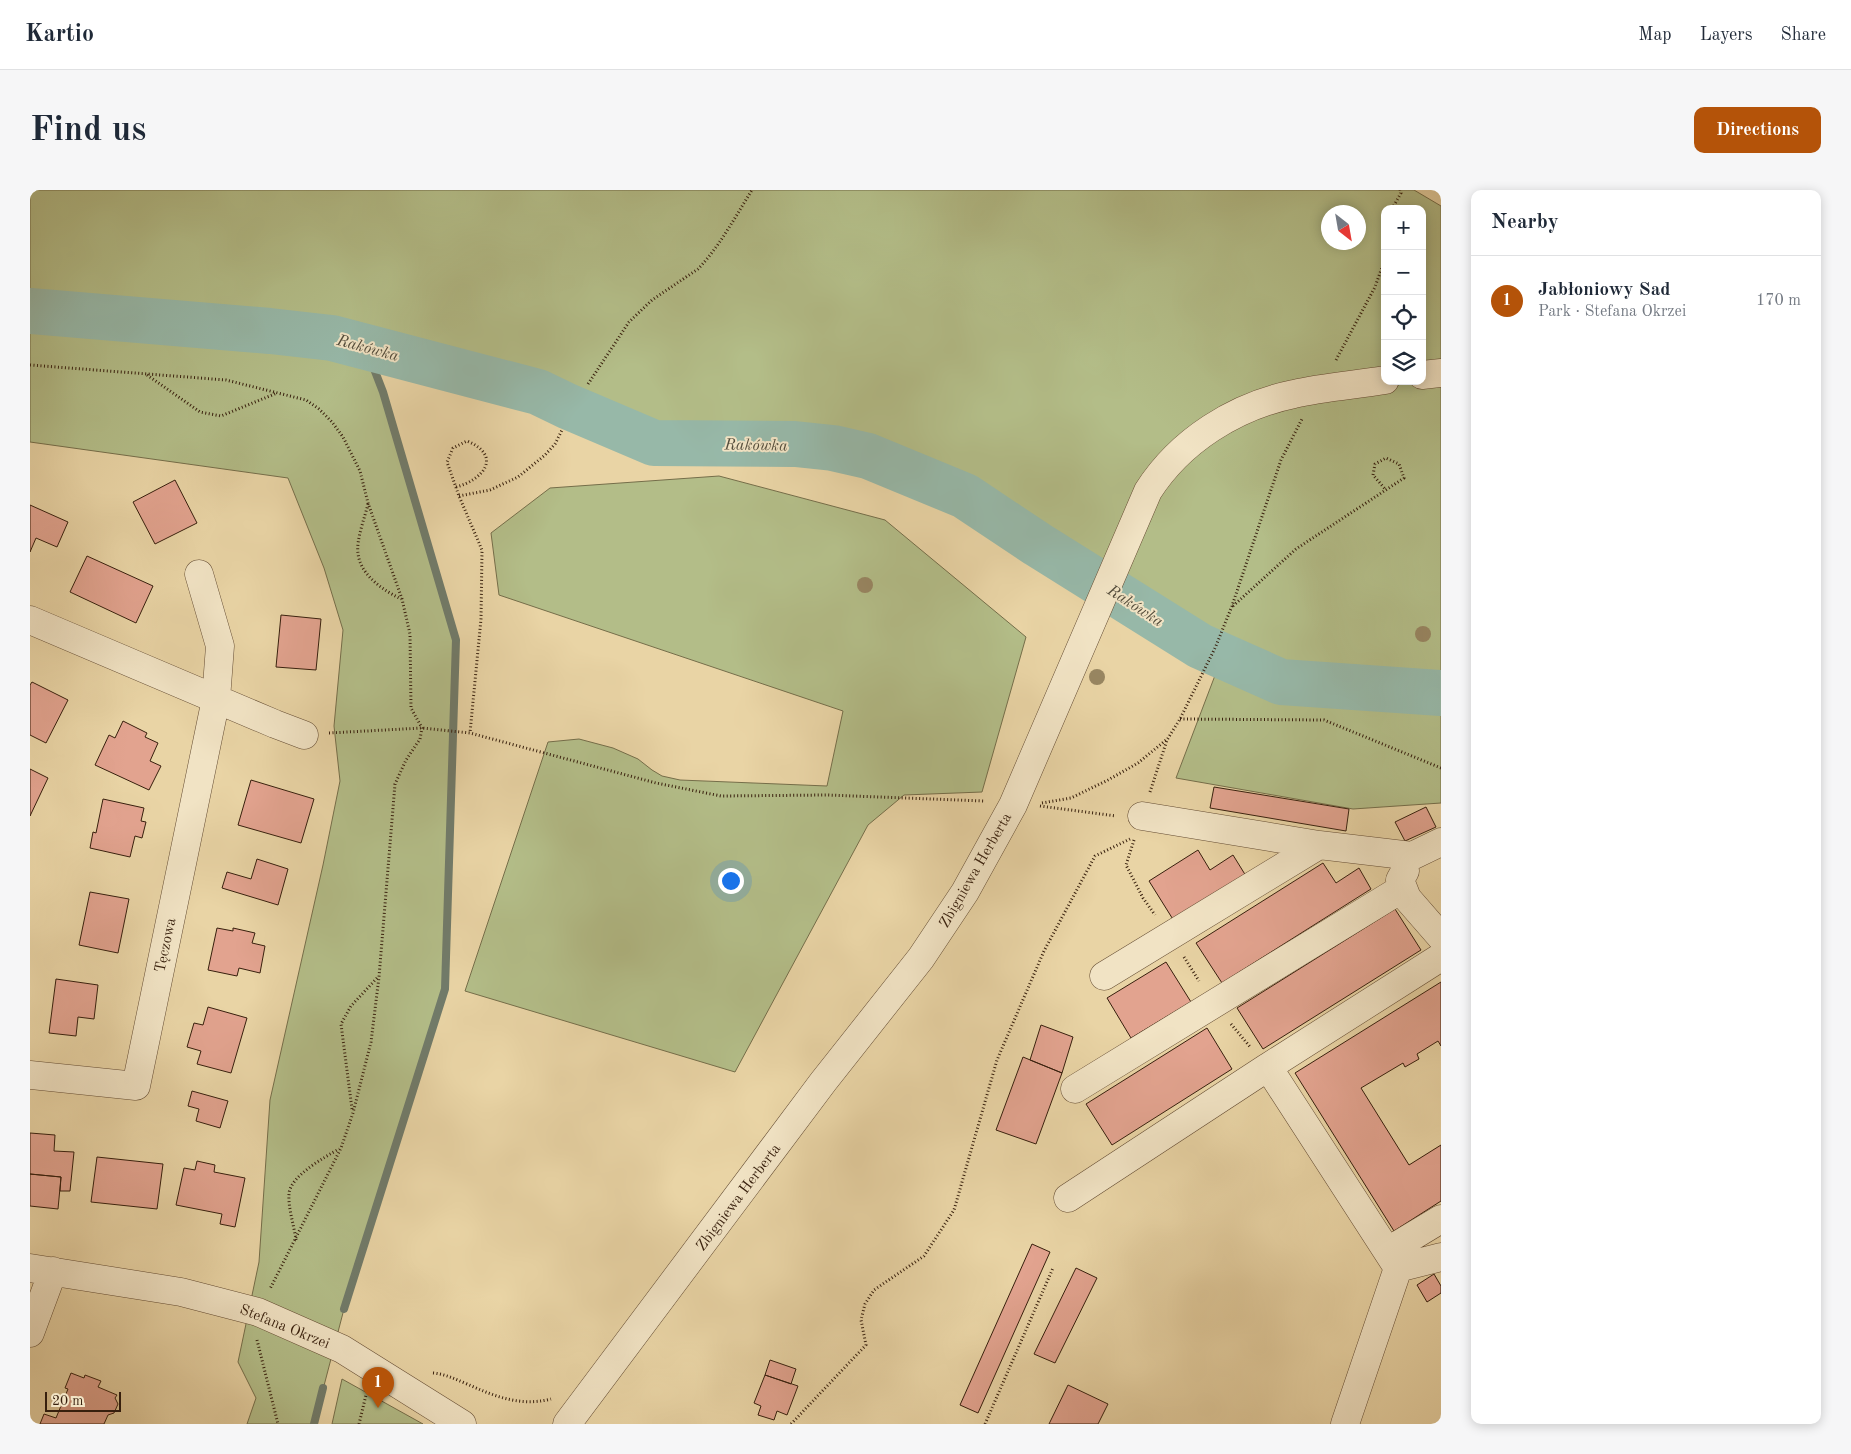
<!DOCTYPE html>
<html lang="en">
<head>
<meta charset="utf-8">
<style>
  :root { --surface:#fff; --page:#f6f6f7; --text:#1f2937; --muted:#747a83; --line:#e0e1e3; --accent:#b45309 }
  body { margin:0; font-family:"Old Standard TT",serif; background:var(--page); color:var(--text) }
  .controls { position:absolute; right:15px; top:15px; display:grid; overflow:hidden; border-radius:10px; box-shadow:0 2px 12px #0003 }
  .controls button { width:45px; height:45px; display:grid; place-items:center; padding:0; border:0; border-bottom:1px solid var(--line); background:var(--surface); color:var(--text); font:25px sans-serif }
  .compass { position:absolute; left:1291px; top:15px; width:45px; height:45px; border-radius:50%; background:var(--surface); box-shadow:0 2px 12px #0003; rotate:149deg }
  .scale { position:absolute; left:15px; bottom:12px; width:76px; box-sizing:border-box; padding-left:5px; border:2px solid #371f0d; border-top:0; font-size:14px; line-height:18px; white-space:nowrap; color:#371f0d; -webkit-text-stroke:4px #f1e3c4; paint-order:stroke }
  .you { position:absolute; left:700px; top:690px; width:18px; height:18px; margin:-12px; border:4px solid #fff; border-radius:50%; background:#1a73e8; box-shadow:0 0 0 8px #1a73e833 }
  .badge { display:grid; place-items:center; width:32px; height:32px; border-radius:50%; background:var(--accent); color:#fff; font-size:16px; font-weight:700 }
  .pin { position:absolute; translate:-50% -41px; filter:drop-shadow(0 1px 2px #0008) }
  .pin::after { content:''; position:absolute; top:26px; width:18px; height:15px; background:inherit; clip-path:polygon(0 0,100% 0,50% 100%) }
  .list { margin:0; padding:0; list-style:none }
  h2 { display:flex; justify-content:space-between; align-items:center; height:65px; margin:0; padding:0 20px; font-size:21px }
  h2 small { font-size:16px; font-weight:400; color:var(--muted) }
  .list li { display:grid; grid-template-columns:32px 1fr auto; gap:15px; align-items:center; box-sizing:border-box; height:90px; padding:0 20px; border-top:1px solid var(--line) }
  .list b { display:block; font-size:19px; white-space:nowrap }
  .list p { margin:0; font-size:16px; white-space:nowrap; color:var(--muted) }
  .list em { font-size:16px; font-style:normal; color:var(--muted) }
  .icon { flex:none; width:28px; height:28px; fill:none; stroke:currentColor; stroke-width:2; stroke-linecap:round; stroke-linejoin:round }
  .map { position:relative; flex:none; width:1411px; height:1234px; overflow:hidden; border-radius:10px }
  header { display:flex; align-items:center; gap:30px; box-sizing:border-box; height:70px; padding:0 25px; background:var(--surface); border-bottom:1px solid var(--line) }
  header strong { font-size:24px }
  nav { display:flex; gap:28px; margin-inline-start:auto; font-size:18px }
  .intro { display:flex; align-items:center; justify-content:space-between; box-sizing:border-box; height:120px; padding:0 30px }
  h1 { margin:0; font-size:35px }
  .button { padding:12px 22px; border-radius:10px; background:var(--accent); color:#fff; font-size:18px; font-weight:700 }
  main { display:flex; gap:30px; padding:0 30px }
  aside { flex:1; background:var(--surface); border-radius:10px; box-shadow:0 2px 12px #0003 }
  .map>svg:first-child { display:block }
</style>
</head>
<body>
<header>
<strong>Kartio</strong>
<nav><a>Map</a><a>Layers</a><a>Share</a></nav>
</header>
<div class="intro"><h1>Find us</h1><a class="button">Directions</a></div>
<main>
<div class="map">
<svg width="1411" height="1234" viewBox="0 0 1411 1234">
  <rect width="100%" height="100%" fill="#e9d4a5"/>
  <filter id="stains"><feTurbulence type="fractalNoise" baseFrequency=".004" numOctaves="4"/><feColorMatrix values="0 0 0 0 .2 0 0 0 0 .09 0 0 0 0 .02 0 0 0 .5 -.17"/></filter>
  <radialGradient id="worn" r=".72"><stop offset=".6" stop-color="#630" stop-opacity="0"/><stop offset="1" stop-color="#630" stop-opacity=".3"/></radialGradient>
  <path fill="#b3bd88" stroke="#756e4a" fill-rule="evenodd" d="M0,0h1384l27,16v597l-88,6 -177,-31 46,-121 -22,-11 -163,-102 -72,-48 -97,-40 -35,-8 -39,-4 -140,-1 -87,-37 -29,-14 -171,-44 16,44 73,248 -11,349 -101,320 -30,115h-67l9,-26 -18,-36 21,-100 11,-162 53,-235 17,-84 -6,-55 9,-96 -19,-62 -36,-90 -258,-36zM1355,19h37v172h-37zM1298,22h30v30h-30z
    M689,286l166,44 141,117 -44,155 -78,3 -36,30 -133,247 -270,-81 83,-249 31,-3 34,9 25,11 14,11 10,6 18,4 147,6 16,-75 -344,-116 -8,-62 59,-45z
    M312,1189l81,45h-91z"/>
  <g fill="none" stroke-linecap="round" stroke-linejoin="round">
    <path stroke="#717b6a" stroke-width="8" d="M314,1119l101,-320 11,-349 -73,-248 -17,-44
      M284,1234l9,-36"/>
    <path stroke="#97b8a8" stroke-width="46" d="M0,121l240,20 62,7 206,54 29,14 87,37 141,1 38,4 35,8 97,40 72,48 163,102 81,36 160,11"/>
  </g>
  <path fill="#e2a38f" stroke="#371f0d" d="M145,290l22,43 -42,21 -22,-42z
    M0,315l38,17 -11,25 -21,-9 -6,14z
    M57,366l66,30 -17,37 -66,-31z
    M251,425l40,4 -5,51 -40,-3z
    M2,492l36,18 -22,43 -16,-8v-50z
    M93,531l24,12 -2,4 13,6 -8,18 11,5 -12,24 -54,-25 14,-30 6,3z
    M0,579l18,9 -18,38z
    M221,590l63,19 -13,44 -63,-18z
    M1184,597l135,22 -3,22 -136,-23z
    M73,609l41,9 -3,13 5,1 -4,16 -7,-2 -5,21 -40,-9 3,-16 3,1z
    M1396,617l10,20 -31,14 -10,-19z
    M1168,660l12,20 23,-15 13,21 -72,45 -25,-40z
    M227,669l31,10 -10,36 -56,-17 5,-16 24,7z
    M1293,673l13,20 23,-15 12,21 -149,94 -26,-40z
    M60,702l39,7 -11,54 -39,-8z
    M1365,719l26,41 -158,99 -26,-41z
    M187,738l16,3v-3l22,5 -3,10 13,3 -5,27 -21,-5 -2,8 -29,-6z
    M1136,772l25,40 -60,36 -24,-40z
    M26,789l42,6 -4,34 -16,-2 -2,19 -27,-3z
    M1411,792v64l-3,-5 -21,13 2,5 -14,8 -2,-4 -42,25 48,77 32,-20v56l-47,30 -99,-158z
    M178,817l39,11 -16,55 -34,-9 4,-13 -14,-4 7,-24 9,2z
    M1011,835l32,12 -11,36 -32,-13z
    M1177,838l25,41 -120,76 -26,-41z
    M993,867l39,16 -26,71 -40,-14z
    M162,901l36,10 -8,27 -24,-7 3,-12 -11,-3z
    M0,943l25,2 -1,16 20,1 -4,39h-10l1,-14 -31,-3z
    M67,967l66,7 -6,45 -66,-7z
    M167,971l18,4 -1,7 31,6 -10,49 -15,-3 2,-10 -46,-9 8,-37 11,2z
    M0,984l31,3 -3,32 -28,-3z
    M1002,1054l18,8 -72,161 -18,-8z
    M1046,1078l21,10 -42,85 -21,-9z
    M1404,1084l7,12v7l-14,9 -10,-17z
    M740,1170l26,9 -5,15 -26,-9z
    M41,1183l13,5 1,-3 16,6 -3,6 19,8 -2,3 3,6 -4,9 -6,2 -4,9h-64l4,-10 12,4 12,-29 -3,-1z
    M735,1185l33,11 -11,29 -10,-4 -3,9 -16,-5 3,-9 -7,-3z
    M1038,1195l40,19 -10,20h-49z"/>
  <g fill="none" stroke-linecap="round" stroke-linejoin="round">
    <g stroke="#644c33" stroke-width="29">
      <path id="minor" d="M1392,185l19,-2
        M0,430l245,104 29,11
        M1112,626l177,29 93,11 29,-14
        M1375,681l-5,9 7,18 34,39
        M1074,786l215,-131
        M0,885l106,11 80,-387 4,-53 -21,-72
        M1045,899l328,-201
        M1038,1008l200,-131
        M1358,1061l53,-32
        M0,1078l151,24 77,20 84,37 120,75
        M1368,1078l43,-11
        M0,1143l23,-62
        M537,1234l256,-342 98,-124 44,-66 48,-87 135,-314c32,-50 87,-85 146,-97 29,-7 61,-9 91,-14
        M1315,1234l53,-156 -130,-201 173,-110"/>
    </g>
    <path stroke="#371f0d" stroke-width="3" stroke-dasharray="1 2.5" stroke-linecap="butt" d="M1362,19l9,-16 -1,-3
      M1306,170l39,-73 10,-28
      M0,175l196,15 80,20 13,9 13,13 11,15 17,34 8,32 34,96 8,35 1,74 11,20 -2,11 -14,21 -11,24 -16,193 -8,65 -18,71 -12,35 -71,141
      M117,185l53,37 21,4 56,-23
      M558,194l41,-62 23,-22 46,-31c22,-23 37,-52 54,-79
      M426,297c27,-7 47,-31 11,-46l-14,7 -6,14 12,34 23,54 -1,69 -11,114
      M429,306l31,-6 28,-13 27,-22 10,-11 7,-14
      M338,314c-3,13 -12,36 -10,49 2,22 25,37 43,46
      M1203,416l63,-57 108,-71 -5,-14 -13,-6 -11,6 -2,11 13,15
      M1150,529l144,1 117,48
      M299,543l93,-5 48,5 186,50 65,13 106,-1 157,6
      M1120,602l17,-52 13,-21 36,-73 16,-40 49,-146 21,-41
      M1012,613l29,-5 37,-18 30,-17 28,-23
      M1010,616l76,10
      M1104,650l-8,25 17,33 12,17
      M1154,767l15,24
      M1201,834l20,24
      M322,919l-11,-85 10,-18 27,-29
      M266,1050c-2,-15 -8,-32 -7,-46 1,-18 36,-37 50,-45
      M227,1150l21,84
      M403,1183c12,1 22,6 34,11 27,12 53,23 84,15
      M329,1234l7,-29
      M761,1234l75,-79 -5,-25 4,-16 9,-14 50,-34 30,-46 43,-150 47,-109 51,-95 35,-17
      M955,1234l68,-156"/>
    <use href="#minor" stroke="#f1e3c4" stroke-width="28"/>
  </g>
  <g fill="#988662">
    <circle cx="835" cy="395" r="8"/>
    <circle cx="1393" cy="444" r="8"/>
    <circle cx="1067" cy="487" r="8"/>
  </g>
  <g text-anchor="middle" stroke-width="4" stroke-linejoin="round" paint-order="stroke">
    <g font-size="15" fill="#371f0d" stroke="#f1e3c4">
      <text transform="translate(945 680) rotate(-60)" y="5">Zbigniewa Herberta</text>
      <text transform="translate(135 755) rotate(-78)" y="5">Tęczowa</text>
      <text transform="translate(708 1007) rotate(-53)" y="5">Zbigniewa Herberta</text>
      <text transform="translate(255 1136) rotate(22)" y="5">Stefana Okrzei</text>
    </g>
    <g font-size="16" font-style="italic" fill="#544d3c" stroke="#f1e3c4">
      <text transform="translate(338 157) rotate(15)" y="6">Rakówka</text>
      <text transform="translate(726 254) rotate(1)" y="6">Rakówka</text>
      <text transform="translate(1106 415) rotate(33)" y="6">Rakówka</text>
    </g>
  </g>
  <rect width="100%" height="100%" filter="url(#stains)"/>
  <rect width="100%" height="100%" fill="url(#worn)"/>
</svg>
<div class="controls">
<button>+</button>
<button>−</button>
<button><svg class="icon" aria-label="locate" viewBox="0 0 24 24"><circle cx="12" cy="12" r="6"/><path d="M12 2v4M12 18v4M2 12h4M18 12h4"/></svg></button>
<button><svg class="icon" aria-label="layers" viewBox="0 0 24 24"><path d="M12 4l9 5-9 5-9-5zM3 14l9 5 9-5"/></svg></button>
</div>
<svg class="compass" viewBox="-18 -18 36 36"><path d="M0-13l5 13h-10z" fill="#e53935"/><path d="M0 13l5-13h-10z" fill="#747a83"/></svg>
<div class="scale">20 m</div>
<div class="you"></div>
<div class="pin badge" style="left:348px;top:1218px">1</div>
</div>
<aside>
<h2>Nearby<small></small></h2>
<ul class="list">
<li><span class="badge">1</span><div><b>Jabłoniowy Sad</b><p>Park · Stefana Okrzei</p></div><em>170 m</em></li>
</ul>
</aside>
</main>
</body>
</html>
